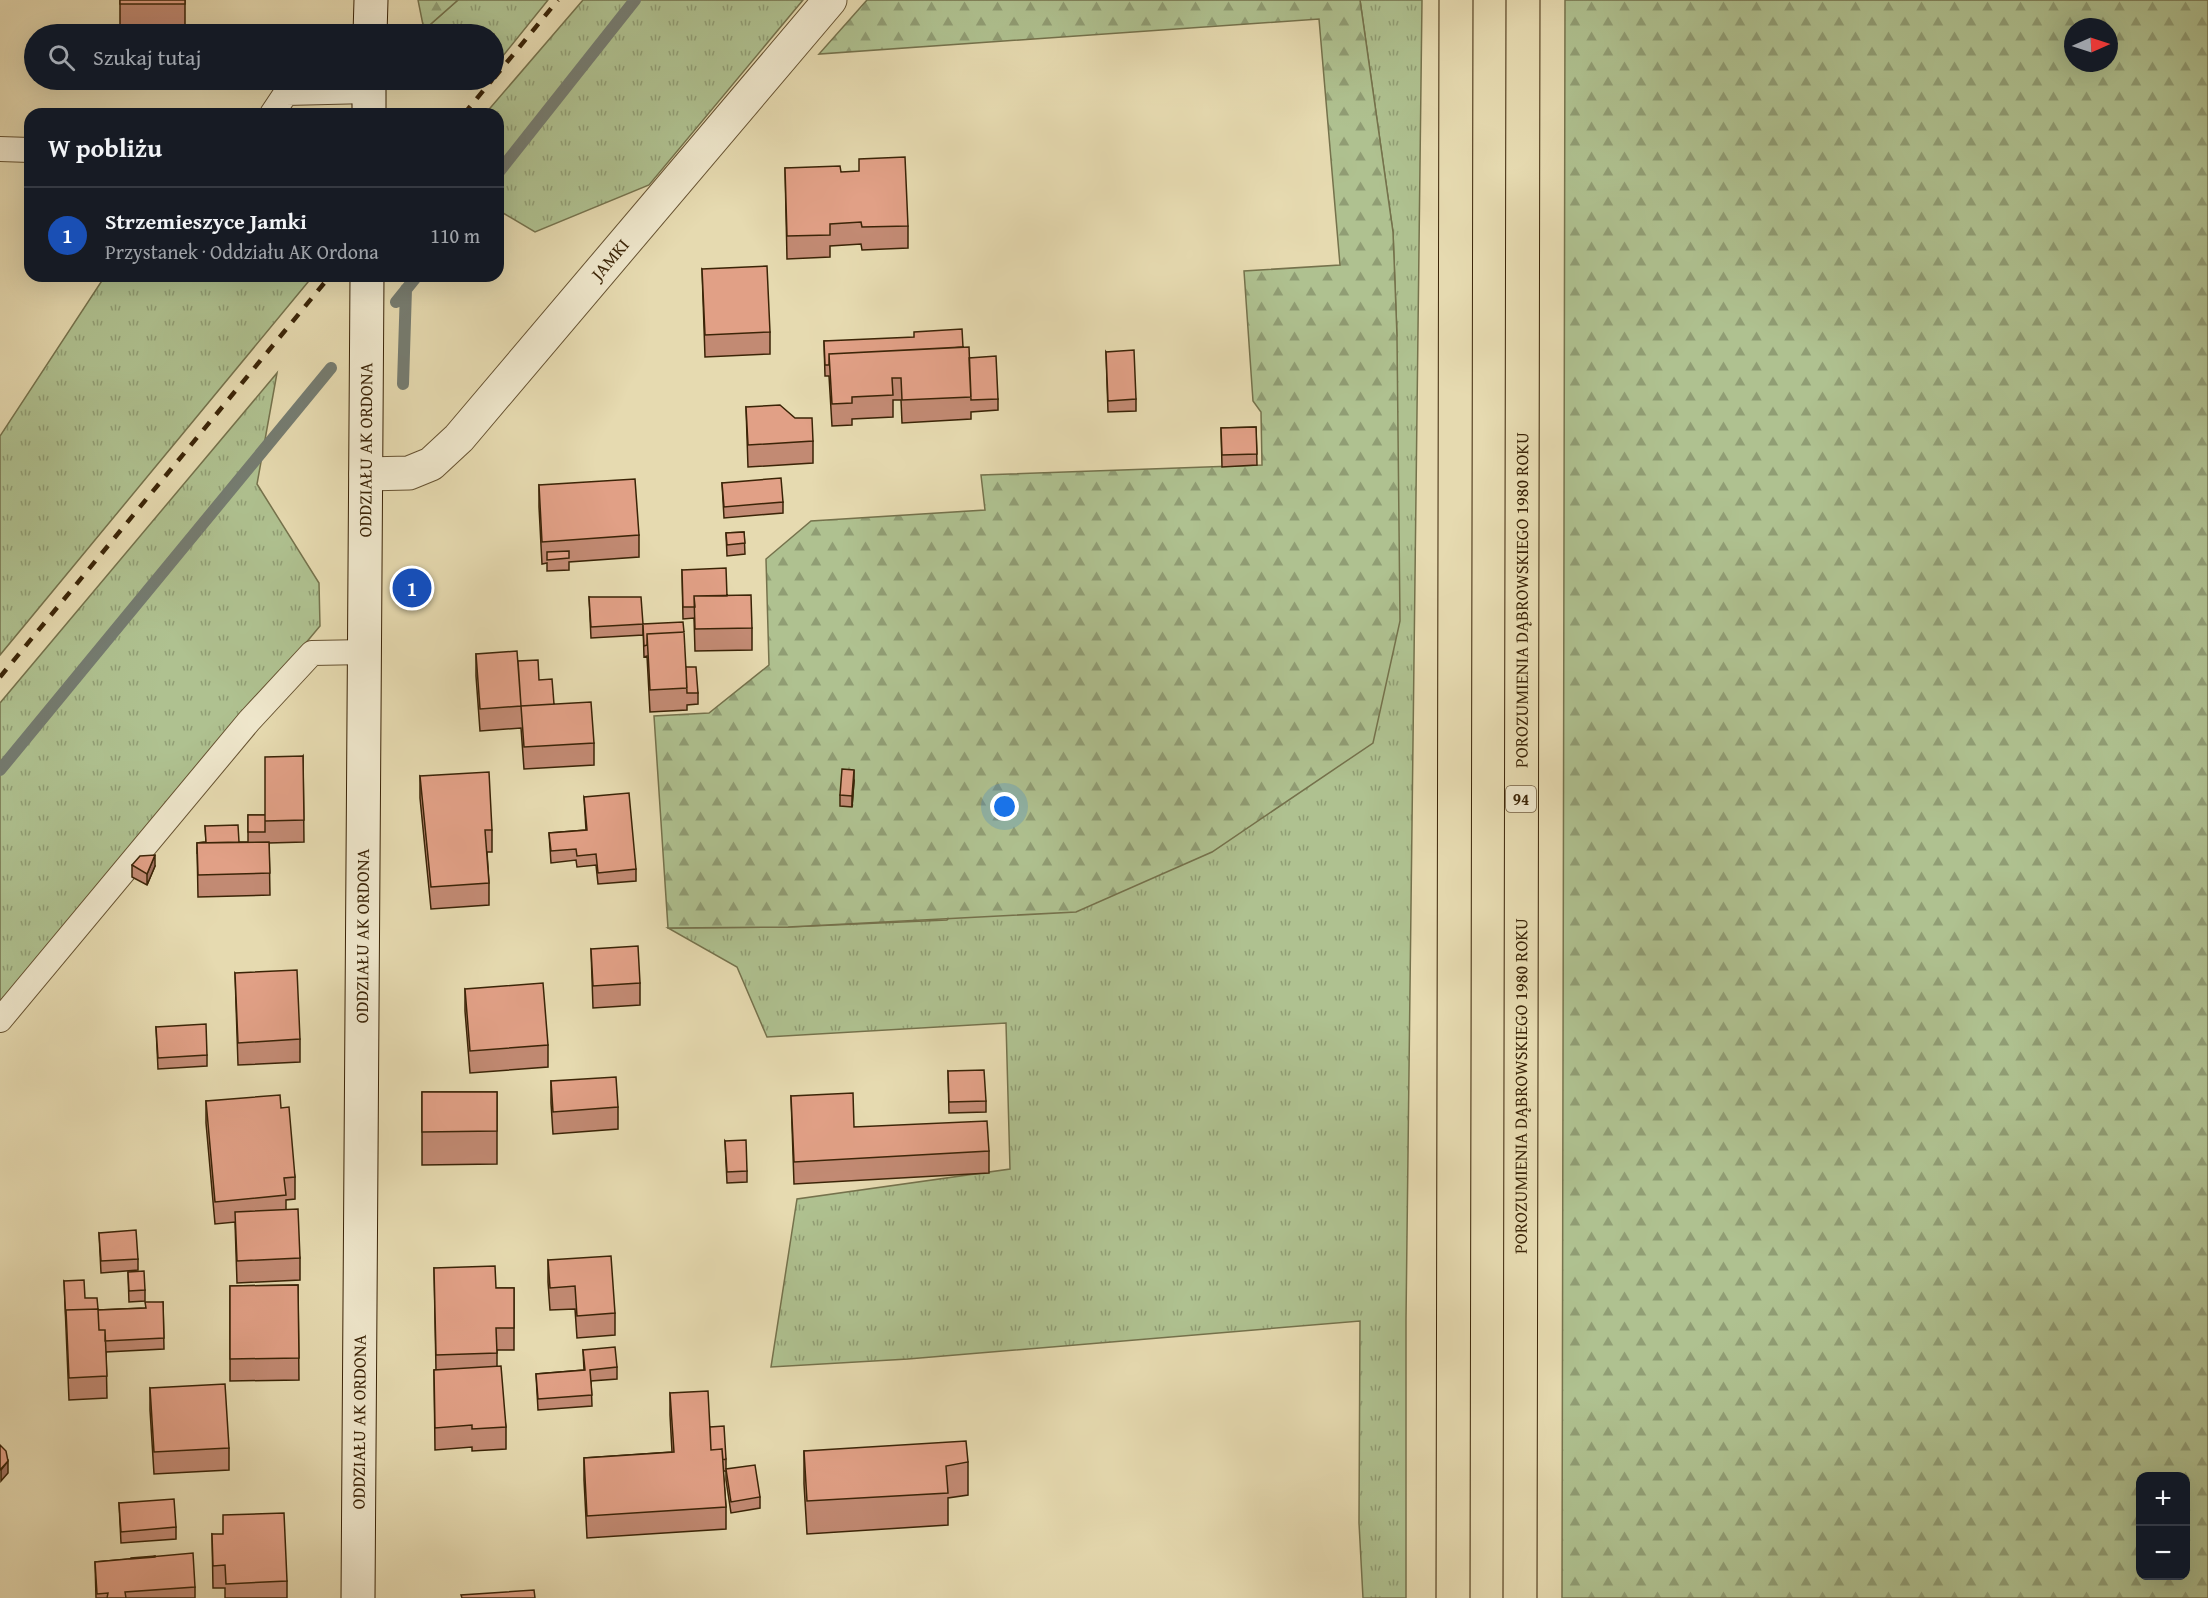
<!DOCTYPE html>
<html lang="pl">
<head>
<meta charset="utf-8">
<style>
  :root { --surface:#171b24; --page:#20242c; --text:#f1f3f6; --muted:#9ea1a6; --line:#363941; --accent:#7c3aed }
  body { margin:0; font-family:"Gentium Book Plus",serif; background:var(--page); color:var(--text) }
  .controls { position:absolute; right:18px; bottom:18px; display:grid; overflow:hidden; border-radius:12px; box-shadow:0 6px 24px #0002 }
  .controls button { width:54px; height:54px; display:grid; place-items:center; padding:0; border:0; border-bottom:2px solid var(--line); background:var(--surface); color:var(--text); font:30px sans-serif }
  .compass { position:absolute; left:2064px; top:18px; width:54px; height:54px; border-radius:50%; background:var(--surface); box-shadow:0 6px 24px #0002; rotate:87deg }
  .you { position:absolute; left:1005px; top:807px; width:21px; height:21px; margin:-15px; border:4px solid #fff; border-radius:50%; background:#1a73e8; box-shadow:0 0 0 9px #1a73e833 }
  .badge { display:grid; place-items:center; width:39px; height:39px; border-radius:50%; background:var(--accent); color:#fff; font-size:20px; font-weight:700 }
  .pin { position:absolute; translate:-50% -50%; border:3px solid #fff; box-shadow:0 2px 6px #0006 }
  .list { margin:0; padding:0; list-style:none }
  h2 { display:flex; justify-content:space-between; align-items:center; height:78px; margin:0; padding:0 24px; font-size:26px }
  h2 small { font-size:20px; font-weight:400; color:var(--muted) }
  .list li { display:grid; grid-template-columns:39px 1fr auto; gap:18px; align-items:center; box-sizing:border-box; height:96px; padding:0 24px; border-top:2px solid var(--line) }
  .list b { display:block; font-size:22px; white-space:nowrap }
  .list p { margin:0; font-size:20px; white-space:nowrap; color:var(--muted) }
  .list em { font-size:20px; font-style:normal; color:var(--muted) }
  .icon { flex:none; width:33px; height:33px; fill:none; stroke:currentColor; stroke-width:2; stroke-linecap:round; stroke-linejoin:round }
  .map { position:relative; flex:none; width:2208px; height:1598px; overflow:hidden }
  .search { position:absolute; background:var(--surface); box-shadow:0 6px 24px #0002; left:24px; top:24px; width:480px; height:66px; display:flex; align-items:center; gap:15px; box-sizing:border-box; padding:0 21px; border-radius:33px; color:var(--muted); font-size:22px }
  .panel { position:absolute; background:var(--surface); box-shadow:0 6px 24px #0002; left:24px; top:108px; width:480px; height:174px; border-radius:18px }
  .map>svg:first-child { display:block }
</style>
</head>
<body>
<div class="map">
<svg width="2208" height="1598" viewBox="0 0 2208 1598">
  <defs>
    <pattern id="grass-tufts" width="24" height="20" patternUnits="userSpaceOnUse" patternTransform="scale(1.5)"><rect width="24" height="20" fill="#afc190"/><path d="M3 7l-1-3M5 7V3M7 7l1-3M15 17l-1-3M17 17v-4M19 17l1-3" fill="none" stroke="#909d74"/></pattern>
    <pattern id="forest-firs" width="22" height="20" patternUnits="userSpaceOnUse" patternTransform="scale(1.5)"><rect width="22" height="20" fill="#afc190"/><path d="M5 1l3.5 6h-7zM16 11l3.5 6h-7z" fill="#909d74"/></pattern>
  </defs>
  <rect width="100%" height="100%" fill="#e6dab0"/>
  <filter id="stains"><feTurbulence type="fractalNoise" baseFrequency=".00333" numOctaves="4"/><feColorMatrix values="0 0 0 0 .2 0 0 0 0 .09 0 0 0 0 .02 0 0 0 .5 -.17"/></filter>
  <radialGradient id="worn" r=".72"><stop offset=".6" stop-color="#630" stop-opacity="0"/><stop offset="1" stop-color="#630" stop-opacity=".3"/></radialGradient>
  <path fill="url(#grass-tufts)" stroke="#75724c" stroke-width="1.5" d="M458,0h90l-54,67v-33h-66l-4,-4z
    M583,0h220l-154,185 -114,47 -37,-22v-96h-13z
    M1360,0h62l-16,1319v279h-43l-4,-75 1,-202 -452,38 -137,8 26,-168 213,-30 -4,-146 -239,14 -30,-70 -69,-39 120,-1 159,-7 450,-584 -4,-104z
    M105,276h208l-313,379v-219z
    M277,373l-20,111 62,99 1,43 -320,383v-306z"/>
  <path fill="url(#forest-firs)" stroke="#75724c" stroke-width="1.5" fill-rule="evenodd" d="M418,0h40l-34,30z
    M867,0h493l33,232 4,104 3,285 -27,122 -161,109 -136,60 -288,15 -120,1 -14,-212 55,-3 60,-48 -3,-106 45,-38 174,-11 -4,-35 281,-10 -1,-53 -8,-11 -9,-130 96,-6 -21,-246 -500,35z
    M1565,0h643v1598h-646zM2073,27h36v36h-36zM2140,1476h46v100h-46z"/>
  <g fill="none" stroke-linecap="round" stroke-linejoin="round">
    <path stroke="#757c71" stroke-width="12" d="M498,173l137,-173
      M396,302l21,-26
      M403,384l3,-95
      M0,770l331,-402"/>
    <g stroke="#665231" stroke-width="26">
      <path id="lane" d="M272,114l14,-21 83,-2
        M0,149l30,1
        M0,1020l249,-299 63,-68 54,-1"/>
    </g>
    <g stroke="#665231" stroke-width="35">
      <g id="street">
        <path id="s1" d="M366,474l43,-1 22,-9 28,-26 371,-438"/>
      </g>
    </g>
    <g stroke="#3b2407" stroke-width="35">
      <g id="secondary">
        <path d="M370,34l1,-34"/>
        <path d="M369,114v-34"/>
        <path id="s2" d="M358,1598l9,-1322"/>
      </g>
    </g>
    <g stroke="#3b2407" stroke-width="35">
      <g id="primary">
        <path d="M1453,1598l3,-1598"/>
        <path id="s3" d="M1520,1598l3,-1598"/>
      </g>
    </g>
    <use href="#lane" stroke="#efe7cc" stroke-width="24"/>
    <use href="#street" stroke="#efe7cc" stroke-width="33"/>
    <use href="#secondary" stroke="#efe7cc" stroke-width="33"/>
    <use href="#primary" stroke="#e6dab0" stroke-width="33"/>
    <path stroke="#3b2407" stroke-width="4.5" stroke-dasharray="10 10" stroke-linecap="butt" d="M494,78l64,-78
      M464,114l28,-34
      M0,677l330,-401"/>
  </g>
  <path fill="#c28a73" stroke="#3b2407" stroke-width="1.5" d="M120,0h65v26l-65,1z
    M785,168l56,4 67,54v22l-46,2 -1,-6 -31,2v11l-43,2z
    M702,269l68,63v22l-65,3z
    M824,341l139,6 6,11 29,41v11l-27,2v7l-69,4 -1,-23h-8v17l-41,2v6l-20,1 -3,-50h-4z
    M1106,352l30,47v12l-28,1z
    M746,407l67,34v22l-65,4z
    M1256,427l1,38 -35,2 -1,-39z
    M722,483l61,19v11l-59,5z
    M539,485l100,50v22l-70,5v8l-22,1v-8l-5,1 -3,-57z
    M744,532l1,22 -18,2 -1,-23z
    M682,570l45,26 25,32v22l-57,1 -1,-33 -11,1z
    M589,597l54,27v11l-52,3z
    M643,624l43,43 12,26v11l-11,1v5l-37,2 -3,-56 -3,1z
    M476,654l42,7 21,19 15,24 40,39v22l-70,4 -3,-41 -41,3 -4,-55z
    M303,756l1,86 -35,1 1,52 -72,2 -1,-54 9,-1 -1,-16 34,16h9v-27h17z
    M420,776l72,54v22h-5l2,31v22l-58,4 -11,-111z
    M854,781l-2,26 -12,-1v-11z
    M584,797l52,72v12l-38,3 -2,-19 -19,2 -1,-7 -25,3 -2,-30 37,-3z
    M132,865l23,1 -8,19 -15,-8z
    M591,949l49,34v22l-47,3z
    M235,973l65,66v23l-62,3z
    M465,989l83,56v22l-78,6 -5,-62z
    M156,1027l51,28v11l-49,3z
    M948,1071l38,30v11l-37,1z
    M551,1081l67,26v22l-65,5 -2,-31z
    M422,1092h75v72l-75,1z
    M791,1096l63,31 135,24v22l-195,11z
    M206,1101l75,7 14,69v22l-9,1v10l14,48v22l-63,3 -2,-61 -20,2 -9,-101z
    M725,1141l22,30v11l-20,1z
    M99,1233l39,26v11l-37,3z
    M548,1260l67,53v22l-38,3 -2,-29 -25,1 -2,-28z
    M434,1268l62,20h18v62h-17v16l9,61v22l-34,2v-4l-37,3 -1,-80h2z
    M128,1272l17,18v11l-16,1z
    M64,1281l34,29 47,-2 18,-6 1,47 -58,3 1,46 -38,2z
    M298,1285l1,95 -69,1v-95z
    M583,1350l34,17v12l-26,2 1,25 -54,4 -2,-36 48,-4z
    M150,1388l79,60v22l-75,4 -4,-64z
    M670,1393l40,34 16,32v10l34,28v11l-29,5 -5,-33v-9h-3l3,36v22l-139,9 -3,-58v-22l88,-6 -2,-37z
    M804,1451l164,11v33l-20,3v27l-141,9 -3,-50z
    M119,1503l57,24v12l-55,4z
    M212,1534l75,47v17h-62v-10h-12z
    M155,1557l40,30v11h-99l-1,-36z"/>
  <path fill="#9e705e" stroke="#3b2407" stroke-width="1.5" d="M854,770v11l-2,26v-11z
    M155,855v11l-8,19v-11z
    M8,1461v12l-7,8v-11z"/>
  <path fill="#e1a086" stroke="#3b2407" stroke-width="1.5" d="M120,0h65v4h-65z
    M905,157l3,69 -46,1 -1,-5 -31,2v11l-43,1 -2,-68 55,-2 1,6 18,-1v-12z
    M767,266l3,66 -65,3 -3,-66z
    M962,329l1,18 -134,7v11h-4l-1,-24 90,-4v-5z
    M969,347l2,50 -69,3 -1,-22h-9l1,17 -41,2v6l-20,1 -3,-50z
    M1134,350l2,49 -28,2 -2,-49z
    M996,356l2,43 -27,1 -2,-42z
    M780,405l15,13h17l1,23 -65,4 -2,-38z
    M1256,427l1,27 -35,1 -1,-27z
    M781,478l2,24 -59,5 -2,-24z
    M635,479l4,56 -97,7 -3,-57z
    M744,532l1,11 -18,2 -1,-12z
    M569,551v7l-22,2v-8z
    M726,568l1,28h-33l1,11h-12l-1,-37z
    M751,595l1,33 -57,1 -1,-33z
    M589,597h52l2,27 -52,3z
    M683,622l1,10 -37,2v11l-3,1 -1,-22z
    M684,632l3,56 -37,2 -3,-56z
    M517,651l4,55 -41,3 -4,-55z
    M538,660l1,20 13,-1 2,25 -33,2 -3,-45z
    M686,667h10l2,26h-11z
    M591,702l3,41 -70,4 -3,-41z
    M303,756l1,64 -39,1v-64z
    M842,769l12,1 -2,26 -12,-1z
    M489,772l3,58h-7l4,53 -58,4 -11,-111z
    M629,793l7,76 -38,4 -2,-19 -19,2 -1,-7 -25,2 -2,-18 38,-3 -3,-33z
    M248,815h17v17h-17z
    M238,825l1,17 -42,1v11v-11l9,-1 -1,-16z
    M269,842l1,31 -72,2 -1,-32z
    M155,855l-8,19 -15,-9 8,-9z
    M638,946l2,37 -47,3 -2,-37z
    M297,970l3,69 -62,4 -3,-70z
    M543,983l5,62 -78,6 -5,-62z
    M206,1024l1,31 -49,3 -2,-31z
    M984,1070l2,31 -37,1 -1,-31z
    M616,1077l2,30 -65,5 -2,-31z
    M422,1092h75v39l-75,1z
    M853,1093l1,34 133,-6 2,30 -195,11 -3,-66z
    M280,1095l1,13 8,-1 6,70 -11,1 2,17 -71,7 -9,-101z
    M746,1140l1,31 -20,1 -2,-31z
    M298,1209l2,49 -63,3 -2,-49z
    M136,1230l2,29 -37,2 -2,-28z
    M611,1256l4,57 -38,3 -2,-30 -25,2 -2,-28z
    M495,1266l1,22h18v40h-18l1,25 -61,2 -2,-87z
    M144,1271l1,19 -16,1 -1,-19z
    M84,1280l1,18h12l1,11 -32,1v11l-2,-40z
    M298,1285l1,73 -69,1v-73z
    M145,1302h18l1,36 -59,3v-11h-6l-1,-20 48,-2z
    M98,1309l1,21h6l2,46 -38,2 -3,-68z
    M615,1347l2,20 -27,3 2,25 -54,4 -2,-25 49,-4 -2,-20z
    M501,1366l5,61 -34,2v-4l-37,3 -1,-58z
    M225,1384l4,64 -75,4 -4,-64z
    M708,1391l3,59 11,-1 4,58 -139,9 -3,-58 90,-6 -4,-59z
    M724,1426l2,33 -3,1 -1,-11 -11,1 -1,-23z
    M966,1441l2,21 -22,4 2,27 -141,8 -3,-50z
    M0,1445l6,6 2,10 -8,9z
    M755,1465l5,32 -29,5 -5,-33z
    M174,1499l2,28 -55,5 -2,-29z
    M284,1513l3,68 -61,3 -1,-19 -12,1 -1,-32h11v-19z
    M193,1553l2,34 -70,5 1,6h-19l1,-5 -11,1 -2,-32z
    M155,1556v1l-24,2v-1z
    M534,1590l1,8h-73l-1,-3z"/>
  <g text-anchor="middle" stroke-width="4.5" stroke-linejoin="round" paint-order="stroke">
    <rect fill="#efe7cc" stroke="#715e42" stroke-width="1.5" x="1506" y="786" width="30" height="26" rx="4.5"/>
    <g font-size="16" font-weight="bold" fill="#3b2407">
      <text x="1521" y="805">94</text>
    </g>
    <g font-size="18" fill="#3b2407" stroke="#efe7cc">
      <text dy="6" stroke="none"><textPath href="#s1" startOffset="339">JAMKI</textPath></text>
      <text dy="6" stroke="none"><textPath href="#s2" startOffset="1148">ODDZIAŁU AK ORDONA</textPath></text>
      <text dy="6" stroke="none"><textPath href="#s3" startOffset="998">POROZUMIENIA DĄBROWSKIEGO 1980 ROKU</textPath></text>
      <text dy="6" stroke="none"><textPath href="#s2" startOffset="662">ODDZIAŁU AK ORDONA</textPath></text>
      <text dy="6" stroke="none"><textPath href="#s3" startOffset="512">POROZUMIENIA DĄBROWSKIEGO 1980 ROKU</textPath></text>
      <text dy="6" stroke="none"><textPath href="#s2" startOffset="176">ODDZIAŁU AK ORDONA</textPath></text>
    </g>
  </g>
  <rect width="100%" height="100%" filter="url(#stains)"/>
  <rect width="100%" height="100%" fill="url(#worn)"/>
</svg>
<div class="controls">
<button>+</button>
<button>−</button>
</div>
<svg class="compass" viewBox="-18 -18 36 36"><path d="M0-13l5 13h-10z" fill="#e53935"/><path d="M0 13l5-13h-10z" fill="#9ea1a6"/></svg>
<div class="you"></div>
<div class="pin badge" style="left:412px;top:588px;background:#1a4fb4">1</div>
<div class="search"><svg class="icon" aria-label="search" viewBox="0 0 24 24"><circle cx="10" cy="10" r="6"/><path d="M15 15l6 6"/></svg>Szukaj tutaj</div>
<section class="panel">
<h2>W pobliżu<small></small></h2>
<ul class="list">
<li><span class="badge" style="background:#1a4fb4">1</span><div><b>Strzemieszyce Jamki</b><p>Przystanek · Oddziału AK Ordona</p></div><em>110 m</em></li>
</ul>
</section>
</div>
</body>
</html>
